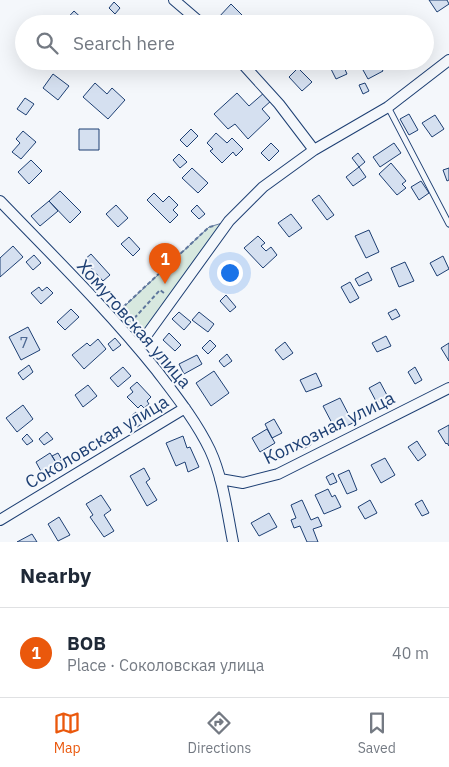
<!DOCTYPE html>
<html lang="en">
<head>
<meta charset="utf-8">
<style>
  :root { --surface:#fff; --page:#f6f6f7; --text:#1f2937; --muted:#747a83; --line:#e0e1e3; --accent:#ea580c }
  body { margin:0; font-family:"IBM Plex Sans",sans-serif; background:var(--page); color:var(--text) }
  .you { position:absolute; left:229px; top:272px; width:18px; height:18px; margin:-12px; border:4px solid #fff; border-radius:50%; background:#1a73e8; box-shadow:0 0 0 8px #1a73e833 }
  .badge { display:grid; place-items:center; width:32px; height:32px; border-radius:50%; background:var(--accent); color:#fff; font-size:16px; font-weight:700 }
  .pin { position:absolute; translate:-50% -41px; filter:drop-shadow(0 1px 2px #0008) }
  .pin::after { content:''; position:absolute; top:26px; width:18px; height:15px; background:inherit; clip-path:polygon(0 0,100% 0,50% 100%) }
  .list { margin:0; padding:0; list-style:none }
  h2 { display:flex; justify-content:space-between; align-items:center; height:65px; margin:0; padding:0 20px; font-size:21px }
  h2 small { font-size:16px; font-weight:400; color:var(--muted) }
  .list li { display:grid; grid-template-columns:32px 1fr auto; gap:15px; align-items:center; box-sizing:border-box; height:90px; padding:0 20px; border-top:1px solid var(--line) }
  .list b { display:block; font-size:19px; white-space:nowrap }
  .list p { margin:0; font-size:16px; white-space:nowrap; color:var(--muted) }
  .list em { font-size:16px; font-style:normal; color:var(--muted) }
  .icon { flex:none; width:28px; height:28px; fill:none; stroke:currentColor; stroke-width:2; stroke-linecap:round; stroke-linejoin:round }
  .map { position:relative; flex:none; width:449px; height:542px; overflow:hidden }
  .search { position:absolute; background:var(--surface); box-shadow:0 5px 20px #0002; left:15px; right:15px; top:15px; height:55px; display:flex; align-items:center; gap:12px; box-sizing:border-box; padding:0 18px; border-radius:28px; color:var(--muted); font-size:19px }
  .sheet { height:155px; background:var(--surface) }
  nav { display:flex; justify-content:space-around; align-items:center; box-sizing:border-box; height:70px; border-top:1px solid var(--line); background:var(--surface); font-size:14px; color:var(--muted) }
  nav a { display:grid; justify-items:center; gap:2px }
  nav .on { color:var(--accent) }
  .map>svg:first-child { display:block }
</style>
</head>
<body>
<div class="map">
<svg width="449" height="542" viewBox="0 0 449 542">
  <rect width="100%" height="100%" fill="#f4f7fb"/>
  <path fill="#d7e8df" stroke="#687fa3" d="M229,221l-91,126 -26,-29 97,-91z"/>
  <path fill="#d5e0f0" stroke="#1d3f73" d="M429,0h18l2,4 -12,8z
    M114,2l6,6 -5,6 -6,-6z
    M231,4l11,11 -8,9h-9l-7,-6z
    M74,11l14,13h-26z
    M327,61h21l2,3 -6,3 3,7 -11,5z
    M358,61h19l6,10 -15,8z
    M298,68l14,14 -10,9 -13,-14z
    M53,74l16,12 -11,14 -15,-12z
    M95,83l12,11 5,-6 13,12 -17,19 -25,-22z
    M365,83l4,8 -6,3 -4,-9z
    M265,92l7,8 -10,9 8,9 -22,21 -13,-15 -7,5 -14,-15 23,-21 12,13z
    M25,98l9,6 -8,11 -9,-6z
    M409,114l9,16 -9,5 -9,-16z
    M435,115l9,14 -12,8 -10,-14z
    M79,129h20v21h-20z
    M191,129l7,7 -11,11 -7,-7z
    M23,131l13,11 -15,17 -9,-7 8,-9 -4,-4z
    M216,133l11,10 5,-5 11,11 -7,7 -3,-4 -11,11 -12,-12 3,-2 -6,-6z
    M271,143l8,8 -10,10 -8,-8z
    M394,143l7,10 -21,14 -7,-10z
    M358,153l7,9 -6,5 -7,-9z
    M179,154l8,8 -7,6 -7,-8z
    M31,160l11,11 -13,13 -11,-12z
    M391,163l15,18 -4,3 4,4 -9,7 -18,-21z
    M359,167l7,10 -13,9 -7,-9z
    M192,168l16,15 -10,10 -16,-15z
    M449,168v12l-2,1 -4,-11z
    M421,181l8,12 -10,7 -8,-13z
    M60,191l21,21 -11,11 -21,-22z
    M154,193l9,9 6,-6 9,9 -5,5 5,5 -8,8 -23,-23z
    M319,195l15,20 -7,5 -15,-20z
    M49,201l9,10 -18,15 -9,-10z
    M116,205l12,13 -10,9 -12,-13z
    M197,205l8,9 -6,5 -8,-8z
    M291,214l11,14 -13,9 -11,-14z
    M369,230l10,22 -13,6 -11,-22z
    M258,236l7,7 -4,3 5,5 5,-4 6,8 -14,13 -19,-20z
    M129,237l11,12 -7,7 -12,-12z
    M13,246l10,11 -23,20v-19z
    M91,254l19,21 -7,6 -19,-21z
    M34,255l7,8 -8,7 -7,-8z
    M443,256l6,13 -12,7 -7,-13z
    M405,262l9,19 -15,6 -8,-19z
    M224,271l9,7 -5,7 -9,-7z
    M368,272l4,8 -13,6 -4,-7z
    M350,282l9,16 -9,5 -9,-16z
    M39,287l3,4 5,-4 6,6 -12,11 -10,-11z
    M226,295l10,12 -6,5 -10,-11z
    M71,309l8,8 -14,13 -8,-8z
    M396,309l4,7 -8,4 -4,-7z
    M179,312l12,10 -7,8 -12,-11z
    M199,312l15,12 -6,8 -16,-12z
    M28,327l12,23 -19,10 -12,-23z
    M169,333l12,12 -6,6 -12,-11z
    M386,336l5,10 -14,6 -5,-9z
    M115,338l6,7 -8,6 -5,-7z
    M98,339l8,10 -22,20 -12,-14 15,-12 3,3z
    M210,340l6,6 -8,8 -6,-6z
    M285,342l8,11 -10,7 -8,-10z
    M449,343v18l-8,-13z
    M227,354l5,7 -8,6 -5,-6z
    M197,355l5,9 -18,10 -5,-10z
    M29,365l4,7 -10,8 -5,-7z
    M123,367l8,9 -13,11 -8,-9z
    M415,367l7,13 -7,4 -7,-12z
    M214,371l15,22 -18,13 -15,-23z
    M316,373l6,13 -16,6 -6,-12z
    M137,382l14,15 -4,4 2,3 -5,4 -3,-3 -3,3 -11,-11 6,-5 -3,-4z
    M380,382l8,15 -11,6 -8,-15z
    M88,385l9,11 -14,11 -8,-12z
    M340,398l13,25 -9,4 -4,-6 -7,4 -10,-19z
    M23,405l10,14 -16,13 -11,-14z
    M136,412l7,11 -6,4 -7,-10z
    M274,419l8,14 -10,5 -7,-14z
    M449,425v21l-2,-3 -1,1 -8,-13z
    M267,429l8,14 -15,9 -8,-14z
    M47,432l6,7 -9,6 -5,-6z
    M27,434l6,7 -6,4 -5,-6z
    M183,436l4,12 3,-1 9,20 -11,5 -3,-10 -9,4 -10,-23z
    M307,437l4,8 -8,4 -4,-9z
    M417,441l9,14 -8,6 -10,-14z
    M50,453l8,12 -15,10 -7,-13z
    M58,453l4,7 -6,3 -4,-7z
    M385,458l10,17 -14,8 -10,-18z
    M144,468l6,11 -4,3 11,18 -10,6 -17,-30z
    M349,470l8,20 -10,4 -9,-19z
    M333,473l4,9 -7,3 -4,-8z
    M328,489l4,8 3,-2 6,12 -17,7 -9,-19z
    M101,495l10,15 -7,5 10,16 -10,6 -14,-20 3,-2 -7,-11z
    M302,500l9,20 7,-3 4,9 -9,3 5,13h-11l-7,-16 -6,2 -3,-8 5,-2 -5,-13z
    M370,500l7,13 -12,6 -7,-12z
    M422,500l7,13 -7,3 -7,-12z
    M269,513l8,14 -18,9 -8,-13z
    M59,517l11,18 -12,6 -10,-17z
    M32,534l5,8h-20z"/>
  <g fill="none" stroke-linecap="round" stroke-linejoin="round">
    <g stroke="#1d3f73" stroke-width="7">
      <path id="lane" d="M388,107l61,117"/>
    </g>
    <g stroke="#1d3f73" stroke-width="12">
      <path id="street" d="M174,0l28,24
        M240,61l39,43 35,46
        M0,201c53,55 109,110 157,170 19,25 39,50 53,79 13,28 17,62 23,92
        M138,347l91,-126 34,-34 51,-37 74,-43 61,-47
        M220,479l23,4 35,-9 171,-86
        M0,520l185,-112"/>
    </g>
    <path stroke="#5e769c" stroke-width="2" stroke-dasharray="4 2.5" stroke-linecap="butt" d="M119,311l90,-84 5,-1
      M130,323l30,-33 4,3"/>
    <use href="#lane" stroke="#f4f7fb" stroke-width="5"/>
    <use href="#street" stroke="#f4f7fb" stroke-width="10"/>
  </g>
  <g text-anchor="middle" stroke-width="4" stroke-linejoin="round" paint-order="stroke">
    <g font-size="15" fill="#4b6792">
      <text x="24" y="348">7</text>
    </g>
    <g font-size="18" fill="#1d3f73" stroke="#f4f7fb">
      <text transform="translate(134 324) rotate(49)" y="6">Хомутовская улица</text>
      <text transform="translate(329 428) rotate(-26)" y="6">Колхозная улица</text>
      <text transform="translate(97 442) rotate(-31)" y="6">Соколовская улица</text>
    </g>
  </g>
</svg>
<div class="you"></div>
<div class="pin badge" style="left:165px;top:284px">1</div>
<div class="search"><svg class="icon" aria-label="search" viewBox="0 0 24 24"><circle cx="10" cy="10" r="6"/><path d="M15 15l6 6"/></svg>Search here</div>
</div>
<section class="sheet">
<h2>Nearby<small></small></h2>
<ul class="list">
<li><span class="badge">1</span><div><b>ВОВ</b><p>Place · Соколовская улица</p></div><em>40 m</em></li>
</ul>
</section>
<nav>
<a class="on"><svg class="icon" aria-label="map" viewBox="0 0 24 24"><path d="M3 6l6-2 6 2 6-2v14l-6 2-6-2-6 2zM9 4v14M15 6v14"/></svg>Map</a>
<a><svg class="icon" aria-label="directions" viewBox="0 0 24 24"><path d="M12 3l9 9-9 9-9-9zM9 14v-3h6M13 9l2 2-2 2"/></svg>Directions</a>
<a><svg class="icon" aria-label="saved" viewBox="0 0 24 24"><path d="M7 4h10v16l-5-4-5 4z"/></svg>Saved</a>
</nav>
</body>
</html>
